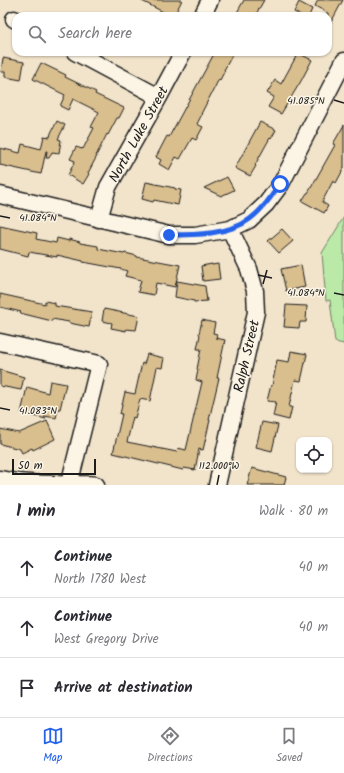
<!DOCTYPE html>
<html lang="en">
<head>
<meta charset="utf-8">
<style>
  :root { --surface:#fff; --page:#f7f7f7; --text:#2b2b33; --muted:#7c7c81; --line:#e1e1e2; --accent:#2563eb }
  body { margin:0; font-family:Kalam,sans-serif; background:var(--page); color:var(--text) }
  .controls { position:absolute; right:12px; bottom:12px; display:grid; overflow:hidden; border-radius:8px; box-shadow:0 1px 3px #0004 }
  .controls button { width:36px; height:36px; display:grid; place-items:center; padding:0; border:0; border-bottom:1px solid var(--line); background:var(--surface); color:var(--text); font:20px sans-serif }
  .scale { position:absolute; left:12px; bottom:10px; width:84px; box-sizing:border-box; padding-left:4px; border:2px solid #1c1c1c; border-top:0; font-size:11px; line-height:14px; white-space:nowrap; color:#1c1c1c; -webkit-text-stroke:3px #fcf5e5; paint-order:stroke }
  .stop { position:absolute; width:12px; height:12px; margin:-9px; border:3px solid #2563eb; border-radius:50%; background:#fff }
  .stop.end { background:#2563eb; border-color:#fff; box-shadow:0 1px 4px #0008 }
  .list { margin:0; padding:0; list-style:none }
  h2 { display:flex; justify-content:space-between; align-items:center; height:52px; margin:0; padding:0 16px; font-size:17px }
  h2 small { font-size:13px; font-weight:400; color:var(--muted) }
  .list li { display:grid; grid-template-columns:26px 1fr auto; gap:12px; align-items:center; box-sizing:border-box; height:60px; padding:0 16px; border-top:1px solid var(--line) }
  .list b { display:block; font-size:15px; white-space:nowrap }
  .list p { margin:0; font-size:13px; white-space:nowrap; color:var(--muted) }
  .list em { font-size:13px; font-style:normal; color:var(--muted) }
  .icon { flex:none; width:22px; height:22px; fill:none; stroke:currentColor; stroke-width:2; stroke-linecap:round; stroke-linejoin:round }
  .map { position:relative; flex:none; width:344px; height:485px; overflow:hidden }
  .search { position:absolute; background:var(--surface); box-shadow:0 1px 3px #0004; left:12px; right:12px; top:12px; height:44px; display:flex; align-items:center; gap:10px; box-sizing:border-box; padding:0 14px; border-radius:12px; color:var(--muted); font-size:15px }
  .sheet { height:232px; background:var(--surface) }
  nav { display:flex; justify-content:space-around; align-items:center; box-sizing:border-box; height:56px; border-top:1px solid var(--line); background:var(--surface); font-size:11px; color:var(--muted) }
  nav a { display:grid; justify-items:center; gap:2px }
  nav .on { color:var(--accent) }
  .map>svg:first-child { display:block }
</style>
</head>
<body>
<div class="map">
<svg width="344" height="485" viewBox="0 0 344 485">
  <rect width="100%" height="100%" fill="#f2e4cb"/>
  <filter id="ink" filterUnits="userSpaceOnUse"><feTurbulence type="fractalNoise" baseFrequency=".025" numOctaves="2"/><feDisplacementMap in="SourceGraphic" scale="8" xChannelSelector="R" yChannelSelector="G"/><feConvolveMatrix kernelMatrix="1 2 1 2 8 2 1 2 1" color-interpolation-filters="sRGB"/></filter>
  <g filter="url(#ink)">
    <path fill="#bae9a8" stroke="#6b8262" d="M344,217v127l-9,-2 -5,-42 -4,1 -4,-48z"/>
    <path fill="#d9be8e" stroke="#1c1c1c" d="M140,0h42l-8,16h-3z
      M244,0h20l-9,16h-20z
      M318,0h25l-15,28v-15l-13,-7z
      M299,2l13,7 -3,7h-7l-8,-4z
      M215,52h19l-10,18h1l-5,10 -1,-1 -18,35h1l-5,10 6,3 -7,13 -4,-2 -12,21 -4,-2 -7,13 -10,-6 2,-4 -5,-3 11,-21 2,1z
      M298,53l14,7 -11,21 -20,33 -13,-7 6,-10 -7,-4 8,-13 6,4z
      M3,58l21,4 -3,18 -16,-3v-5h-4z
      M41,63l25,12 -1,2 31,15 -1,2 29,14 -5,10h-2l-9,17 -1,-1 -11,22h1l-9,17 1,1 -6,10 -15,-9 7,-14 -5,-2 6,-12 6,2v-1l1,1 11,-21 -3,-1 8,-15 -26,-13 -5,11 -8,-4 5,-11 -32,-16z
      M57,121l8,4 -7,14 3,1 -2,13 -7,-1 -3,6h-3l1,-7h-1l-5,23 -41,-9v-17l20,5 2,-9 19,5 3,-13 6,1 1,-4z
      M260,122l16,8 -5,9 -1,-1 -4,7 -11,20 1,1 -6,10 -15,-8z
      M344,125v43l-8,15 -3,-2 -11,21 6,4 -4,7 -22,-12 5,-8h1l4,-7 23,-41 -2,-1z
      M227,177l7,13 -13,6 -17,-8z
      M146,182l29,6v1l6,1 -3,15 -24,-5 -1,2 -11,-3z
      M0,225l37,8 -1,6 20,4 1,-5 12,3v-2l11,3v1l18,3v3l26,5 1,-1 12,3v1l43,8 -5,22 -19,-4 -2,12 -16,-3 3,-12 -16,-4 2,-5 -6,-2 -38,-7v-1l-26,-6v2l-28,-5 -1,4 -28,-7z
      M282,229l11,12 -14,12 -11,-12z
      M212,264v1l6,-1 2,15 -17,2 -2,-15z
      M301,265l4,22 -19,4 -5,-22z
      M177,281l28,5 2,15 -13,1v-1l-19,-4z
      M0,294l45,10v-3l10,2v3l37,6 -3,15 -20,-4v-1l-17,-3v2l-32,-8 1,-1 -21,-5z
      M286,305l21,1 -1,16h-6l-1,6 -15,-1z
      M104,309l35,7 -3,14 -10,-1v2l-15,-3 1,-5 -10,-2z
      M202,320l13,3 -2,10 4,1 -1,4 9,2 -8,38h2l-10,42h1l-7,30 -4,-1 -4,21 -11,-2 -1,2 -70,-17 9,-39h-2l5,-22 10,2 7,-31 2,1 3,-10 17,4 -2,10 -5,-1 -7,34 -10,-2 -5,19 -2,-1 -6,25 50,10 1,-4 8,2 16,-68 -6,-2 2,-10 -1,-1 4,-20h-4l3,-14 -1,-1z
      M291,351l16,3 -6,27 -6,-1 -6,27h3l-3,13 -16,-4 3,-14 -9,-1 4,-16 1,1 5,-26 12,2z
      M0,370l24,7 -3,13 -21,-4z
      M50,381l16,3 -6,25h-2l-2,9 -12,-2 2,3 -25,-6 6,-26 21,6z
      M47,421l8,18 -22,11 -1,-2 -10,5 -2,-4 -20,-5v-15l19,4z
      M262,422l16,3 -6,26 -16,-4z
      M252,468l34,9 -2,8h-37z"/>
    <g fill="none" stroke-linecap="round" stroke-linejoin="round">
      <g stroke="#1c1c1c" stroke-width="19">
        <path id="minor" d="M202,16l8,-16
          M14,19l2,1
          M75,52l84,45
          M0,195l169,40h26l35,-6 19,-9 17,-16 15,-20 63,-123
          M99,219l9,-32 51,-90 24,-45
          M0,342l99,22 -30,121
          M0,479c18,4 37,5 55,5 14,1 27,-1 41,1
          M217,485l39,-173 -1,-21 -6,-22 -19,-40"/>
      </g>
      <use href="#minor" stroke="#fcf5e5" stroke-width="16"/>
    </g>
  </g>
  <g fill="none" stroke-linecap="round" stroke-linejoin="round" filter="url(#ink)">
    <path stroke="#2563eb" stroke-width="5" d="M169,235c25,0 60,0 81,-16 12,-9 21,-22 30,-35"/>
  </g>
  <path fill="none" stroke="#1c1c1c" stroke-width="1.5" d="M334,100l10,3M0,216l10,2M258,275l14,3M263,284l4,-14M334,293l10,2M0,408l10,2M217,485l2,-10"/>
  <g text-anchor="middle" stroke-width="3" stroke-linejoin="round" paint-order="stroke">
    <g font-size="14" fill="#1c1c1c" stroke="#fcf5e5">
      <text transform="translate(138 134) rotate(-61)" y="5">North Luke Street</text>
      <text transform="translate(246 356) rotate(-77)" y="5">Ralph Street</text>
    </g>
  </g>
  <g font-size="10" text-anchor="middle" fill="#1c1c1c" stroke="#fcf5e5" stroke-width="3" stroke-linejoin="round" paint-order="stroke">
    <text x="306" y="104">41.085°N</text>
    <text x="38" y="221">41.084°N</text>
    <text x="306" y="296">41.084°N</text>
    <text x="38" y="414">41.083°N</text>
    <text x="219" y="469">112.000°W</text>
  </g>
</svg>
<div class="controls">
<button><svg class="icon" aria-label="locate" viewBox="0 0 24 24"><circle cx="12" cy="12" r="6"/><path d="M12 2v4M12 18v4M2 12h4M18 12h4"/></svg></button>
</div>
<div class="scale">50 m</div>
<div class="stop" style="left:280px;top:184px"></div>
<div class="stop end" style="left:169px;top:235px"></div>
<div class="search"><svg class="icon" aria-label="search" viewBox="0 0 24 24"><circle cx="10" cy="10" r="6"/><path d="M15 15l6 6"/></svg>Search here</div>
</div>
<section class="sheet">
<h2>1 min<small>Walk · 80 m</small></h2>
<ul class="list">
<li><svg class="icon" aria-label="ahead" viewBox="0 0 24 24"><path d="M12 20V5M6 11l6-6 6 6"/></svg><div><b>Continue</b><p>North 1780 West</p></div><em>40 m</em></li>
<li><svg class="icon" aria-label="ahead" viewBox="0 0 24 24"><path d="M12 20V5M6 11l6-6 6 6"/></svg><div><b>Continue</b><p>West Gregory Drive</p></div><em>40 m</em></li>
<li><svg class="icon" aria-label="arrive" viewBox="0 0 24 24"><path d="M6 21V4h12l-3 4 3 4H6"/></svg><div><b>Arrive at destination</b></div></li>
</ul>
</section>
<nav>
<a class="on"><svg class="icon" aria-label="map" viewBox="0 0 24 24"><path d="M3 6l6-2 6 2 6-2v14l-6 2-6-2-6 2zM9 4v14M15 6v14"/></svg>Map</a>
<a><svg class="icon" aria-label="directions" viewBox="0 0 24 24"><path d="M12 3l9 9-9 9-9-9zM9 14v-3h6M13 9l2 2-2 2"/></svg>Directions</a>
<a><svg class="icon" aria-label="saved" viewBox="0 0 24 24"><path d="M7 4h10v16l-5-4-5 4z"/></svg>Saved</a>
</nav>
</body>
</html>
